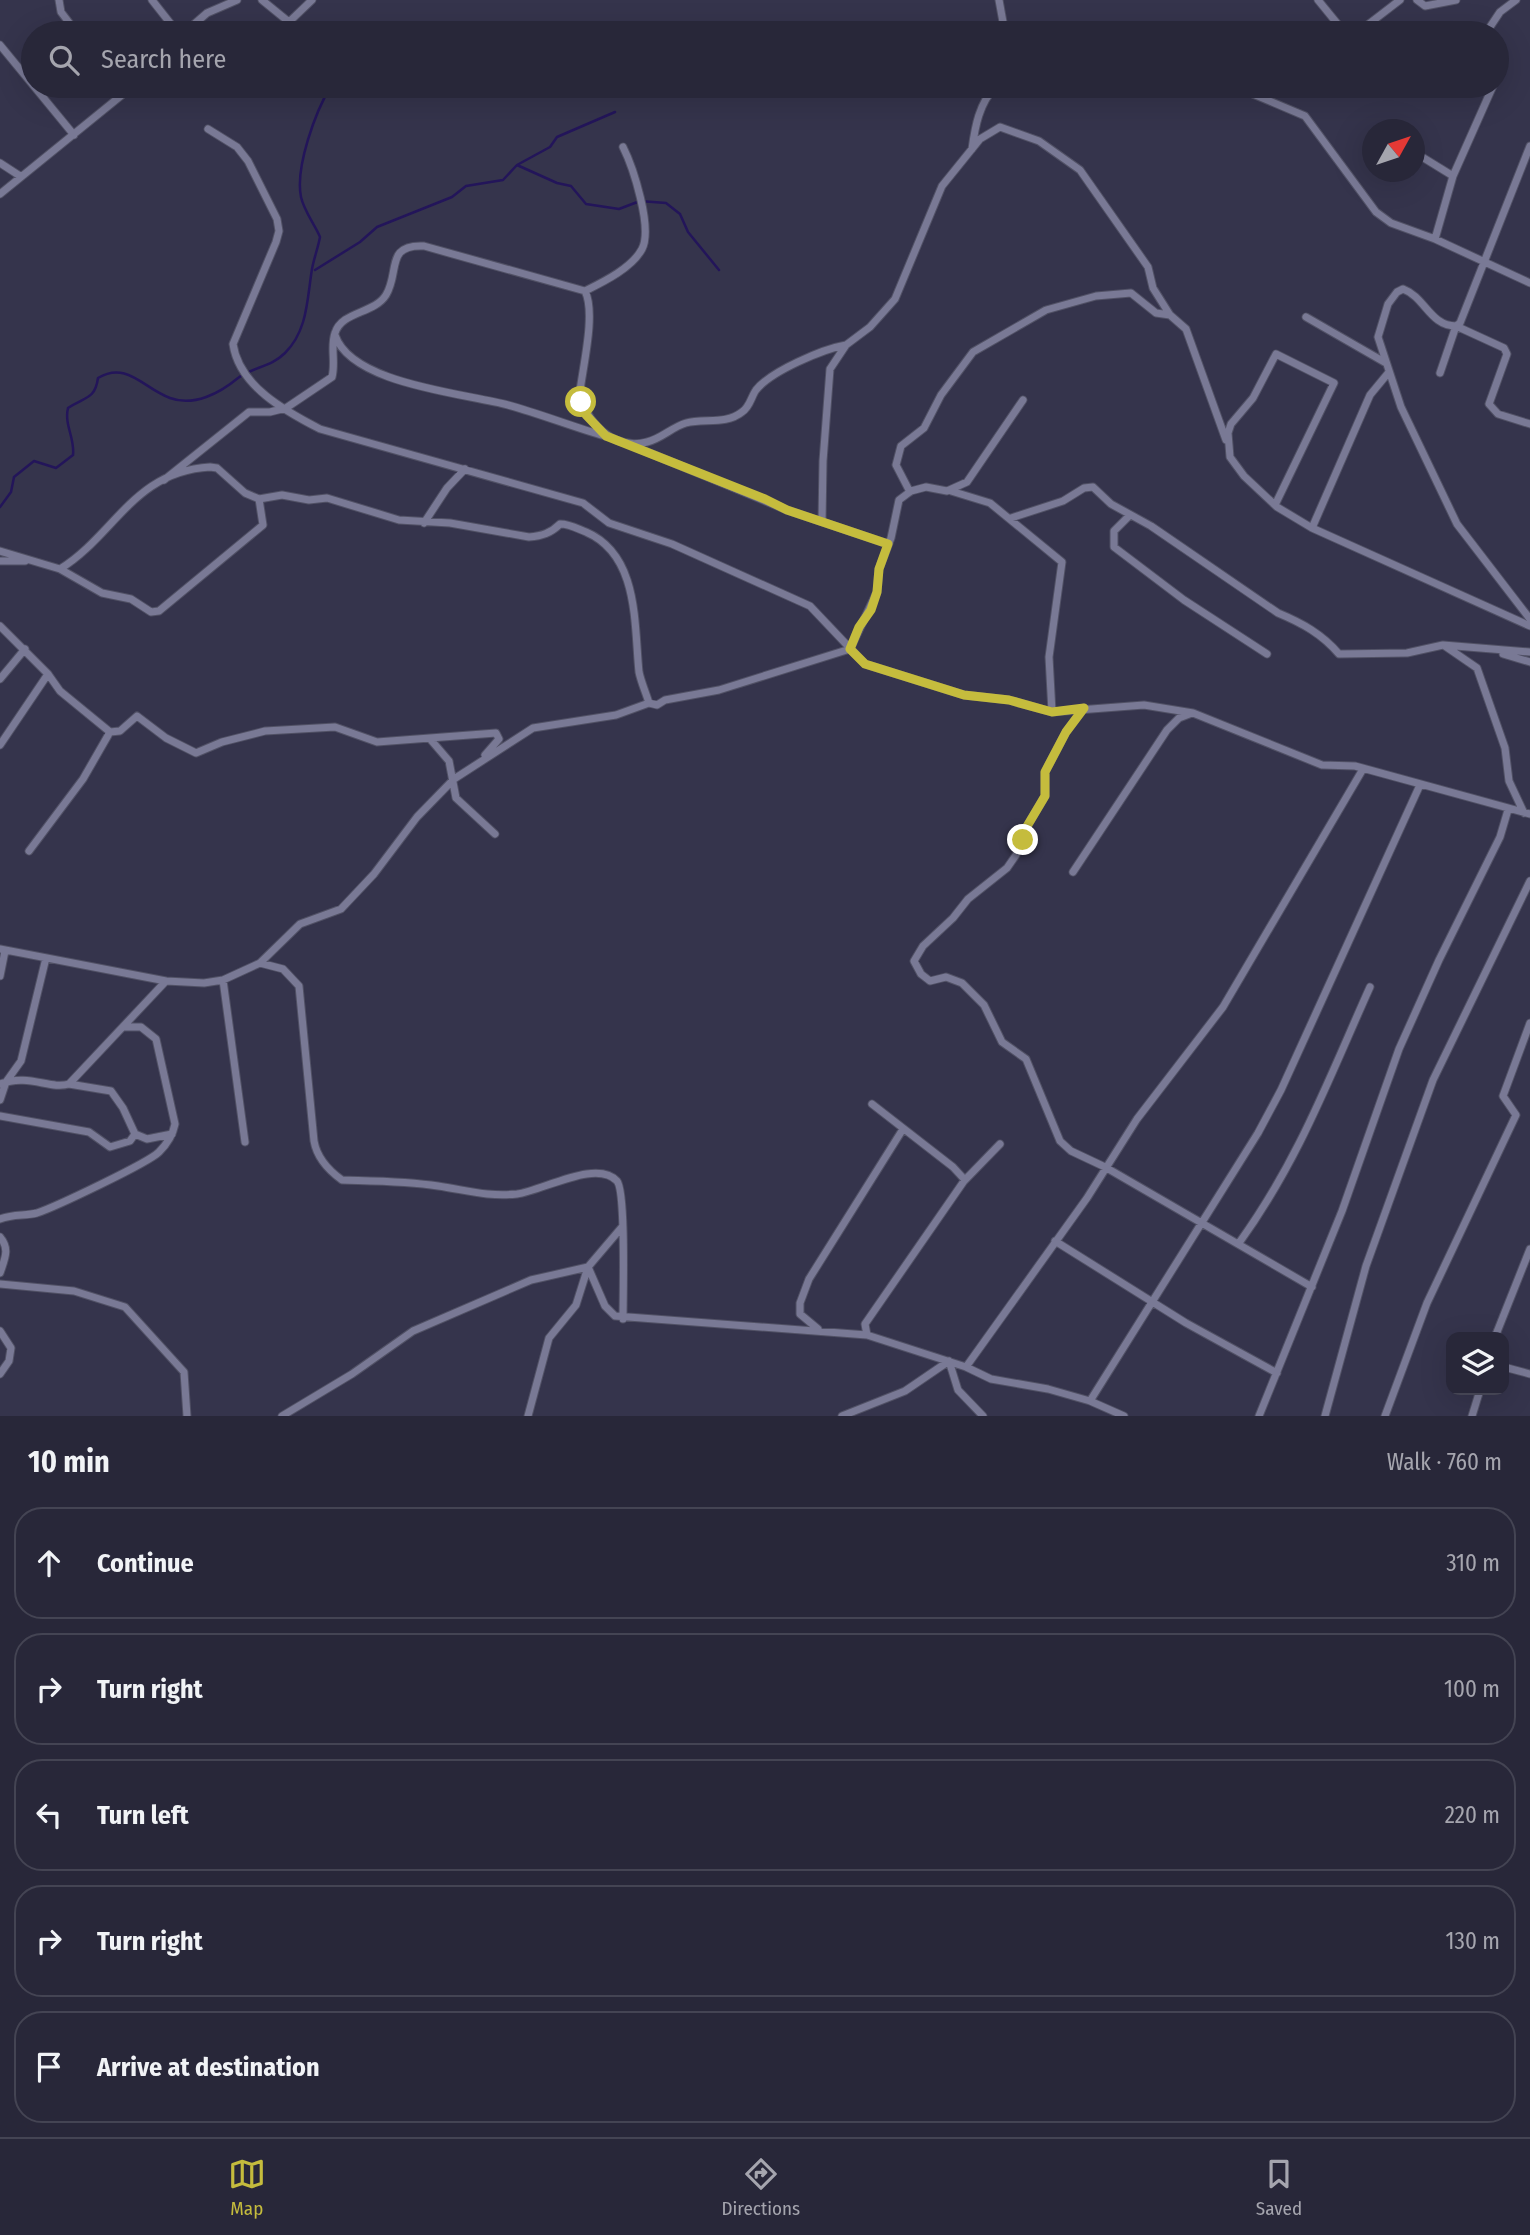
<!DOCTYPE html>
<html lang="en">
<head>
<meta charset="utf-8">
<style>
  :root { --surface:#282739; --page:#343344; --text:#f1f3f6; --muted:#a5a5ae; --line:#444453; --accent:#c5bc3d }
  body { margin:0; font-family:"Fira Sans Condensed",sans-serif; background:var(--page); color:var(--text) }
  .controls { position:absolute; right:21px; bottom:21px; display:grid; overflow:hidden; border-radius:14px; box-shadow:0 7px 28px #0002 }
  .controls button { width:63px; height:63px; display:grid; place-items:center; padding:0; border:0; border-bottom:2px solid var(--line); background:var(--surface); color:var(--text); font:35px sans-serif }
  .compass { position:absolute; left:1362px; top:119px; width:63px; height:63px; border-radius:50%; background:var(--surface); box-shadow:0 7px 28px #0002; rotate:50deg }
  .stop { position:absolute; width:21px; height:21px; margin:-16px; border:5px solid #c5bc3d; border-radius:50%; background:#fff }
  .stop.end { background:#c5bc3d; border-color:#fff; box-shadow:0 2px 7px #0008 }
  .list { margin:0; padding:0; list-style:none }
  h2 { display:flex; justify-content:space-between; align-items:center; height:91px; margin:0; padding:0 28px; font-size:30px }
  h2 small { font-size:23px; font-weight:400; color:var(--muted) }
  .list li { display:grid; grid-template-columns:46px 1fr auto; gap:21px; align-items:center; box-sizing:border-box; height:112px; margin:0 14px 14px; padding:0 14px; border:2px solid var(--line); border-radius:28px }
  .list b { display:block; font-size:26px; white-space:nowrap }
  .list em { font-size:23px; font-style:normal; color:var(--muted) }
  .icon { flex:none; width:38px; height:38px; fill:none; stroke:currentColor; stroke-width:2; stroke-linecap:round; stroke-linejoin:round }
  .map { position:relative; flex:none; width:1530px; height:1416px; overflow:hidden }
  .search { position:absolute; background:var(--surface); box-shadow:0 7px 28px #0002; left:21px; right:21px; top:21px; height:77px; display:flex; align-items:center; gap:18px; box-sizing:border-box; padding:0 24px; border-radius:38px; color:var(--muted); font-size:26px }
  .sheet { height:721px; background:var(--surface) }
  nav { display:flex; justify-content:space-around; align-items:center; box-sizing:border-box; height:98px; border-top:2px solid var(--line); background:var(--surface); font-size:19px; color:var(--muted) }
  nav a { display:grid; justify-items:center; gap:4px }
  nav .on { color:var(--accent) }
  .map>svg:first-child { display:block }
</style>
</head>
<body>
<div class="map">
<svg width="1530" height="1416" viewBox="0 0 1530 1416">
  <rect width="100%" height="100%" fill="#35344c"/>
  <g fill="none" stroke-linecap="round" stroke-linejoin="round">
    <path stroke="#23155a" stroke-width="2.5" d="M517,165l40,18 14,3 15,18 33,5 21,-8 26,2 14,11 8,18 31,38
      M315,270l45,-28 17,-15 75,-30 14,-11 37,-6 14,-15 33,-18 7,-10 58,-25
      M0,507l11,-15 3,-15 20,-16 22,7 17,-13c2,-17 -9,-30 -5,-47 16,-11 27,-8 30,-30 29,-17 45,10 72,20 24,9 50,-5 68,-20 15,-11 33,-11 47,-25 23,-23 22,-54 27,-84 2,-11 6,-21 8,-32 -5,-12 -16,-26 -19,-40 -6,-29 14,-85 30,-111"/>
    <g stroke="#515165" stroke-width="9">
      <path id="street" d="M59,0l2,12 16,21
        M152,0l26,33
        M262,0l27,22 23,-22
        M999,0l6,33
        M1318,0l27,33
        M1417,0l8,6 31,-6
        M184,33l23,-20 30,-13
        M1357,33l43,-33
        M1486,33l14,-21 16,-12
        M0,45l74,90
        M1234,86l71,30 71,96 15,11 44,16
        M1493,86l-40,90 -18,63 95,44
        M208,129l29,18 11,14 29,58 2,12 -3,11 -43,102c6,42 52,67 87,85l263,74 26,20 63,21 138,62 55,58 99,31 45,5 43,12
        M1530,146l-70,177 -4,3c-26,0 -31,-29 -53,-37l-6,3 -9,12 -10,33 23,70 56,117 73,95
        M972,149c3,-22 7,-46 24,-63
        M1414,152l39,24
        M0,163l20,13
        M0,194l133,-108
        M585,291c18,-9 47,-23 57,-42 11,-21 -9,-82 -19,-102
        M1306,317l80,46
        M335,335c16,49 128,58 173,70 33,9 65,22 97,31
        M1440,373l16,-47 48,22 3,6 -18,50 9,10 32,10
        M628,444l159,66 101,34
        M164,480l85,-68h21l16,-4 46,-31c4,-15 -2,-30 3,-44 7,-22 39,-19 51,-38 14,-23 -1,-51 38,-49l161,45c11,22 -2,75 -5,100 5,31 33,60 67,51 14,-3 25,-15 39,-19 18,-5 40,2 56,-11 8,-5 9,-15 14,-22 15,-19 67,-41 90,-45
        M951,491l39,12 72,59 -13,95 3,55 92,-7 49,8 129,52 33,1 175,48
        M910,492l-14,-27 5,-19 23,-18 17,-33 32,-43 73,-42 50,-14 35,-3 25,20 14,2 16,14 40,111
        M1275,505l59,-122 -58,-29 -23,44 -22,26 -3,9 2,24 14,19 33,31 35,21 218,98
        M1130,515l-16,16v16l70,53 83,54
        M1011,518l52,-17 21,-13 9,-1 18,17 40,22 127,87c24,10 44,21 61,41l68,-1 36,-8 87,7
        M822,521l1,-60 7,-92 16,-24 24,-18 25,-28 47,-113 38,-47 20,-12 39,14 41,29 68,97 5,21 17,27
        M424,523l23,-35 18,-19
        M1312,528l58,-133 19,-23
        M0,551l60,18c54,-33 74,-98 150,-102l7,1 28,25 14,6 23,-4 27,5 18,-2 72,22 51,3 79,14c13,-1 22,-4 31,-13 10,0 18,5 26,8 53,23 48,91 53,140 2,10 7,21 10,31
        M0,561h25
        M60,569l42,24 29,6 20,13 8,-1 104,-86 -4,-26
        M0,626l48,48 12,17 50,41 10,-1 17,-15 29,22 30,15 26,-11 43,-11 70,-4 42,15 119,-9 3,6 -14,16
        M1445,646l32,22 28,80 4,33 15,32
        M1503,654l27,8
        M0,679l25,-30
        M1084,708l-18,24 -21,40v24l-19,32 -10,27 -9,13 -39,31 -15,19 -30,28 -9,15 7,13 9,7 16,-4 16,6 22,22 18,37 24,17 34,82 11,10 34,16 207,120
        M431,740l18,21 7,37 39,36
        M0,745l48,-71
        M29,851l54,-72 27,-47
        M1073,872l94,-142 12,-12 13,-5
        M0,949l166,32
        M260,963l23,6 16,17 15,155c3,17 14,29 28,39 32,1 64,1 96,6 28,4 50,11 79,8 27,-4 80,-35 100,-13 9,11 6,116 6,138
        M0,976l5,-25
        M223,980l22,162
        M0,1084c29,-11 50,6 69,0l97,-103 38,2 19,-3 37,-17 40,-39 41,-15 33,-35 43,-57 37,-38 79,-51 83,-13 33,-12 8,2 8,-5 54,-10 131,-41 27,-57 2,-23 12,-31 8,-38 12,-9 15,-4 21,4 20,-9 56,-82
        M69,1084l42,7 12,17 12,26 12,5 25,-5
        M0,1100l6,-18 15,-21 25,-103
        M872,1104l81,63 12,13
        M0,1116l89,16 21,15 20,-6 5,-7
        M0,1219c13,-5 25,-3 37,-6 18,-6 111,-50 122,-61 8,-8 14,-18 16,-28l-19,-85 -15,-12h-18
        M622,1227l-34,40 17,39 10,10 252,19 99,32 25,12 57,10 42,12 34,15
        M0,1237c10,12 5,21 0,36
        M1055,1241l131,82 91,50
        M1239,1243c60,-83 90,-165 131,-256
        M0,1284l74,7 51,16 59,65 3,44
        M818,1329l-18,-15v-11l9,-24 94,-150
        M0,1331l11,17 -2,13 -9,13
        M867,1335l-2,-11 99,-143 36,-37
        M1495,1337l35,-88
        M966,1367l121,-169 50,-79 86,-112 140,-238
        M1504,1367l26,7
        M1090,1401l168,-268 23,-43 139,-305
        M282,1416l70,-42 61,-43 118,-51 57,-13 -12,38 -27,33 -21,78
        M842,1416l63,-25 44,-30 9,29 25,26
        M1259,1416l83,-205 57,-162 40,-89 61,-123 8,-27
        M1325,1416l41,-150 67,-186 97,-199
        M1385,1416l42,-113 89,-188 -13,-19 27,-73
        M1472,1416l8,-26"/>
    </g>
    <use href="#street" stroke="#797995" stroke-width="7"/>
  </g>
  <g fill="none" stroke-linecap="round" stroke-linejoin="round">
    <path stroke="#c5bc3d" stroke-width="9" d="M581,402l5,13 20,21 159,63 22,11 101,34 -9,25 -2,23 -6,18 -12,17 -9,22 15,15 99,31 45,5 43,12 32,-4 -18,24 -21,40v24l-19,32 -3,12"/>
  </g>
</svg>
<div class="controls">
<button><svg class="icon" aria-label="layers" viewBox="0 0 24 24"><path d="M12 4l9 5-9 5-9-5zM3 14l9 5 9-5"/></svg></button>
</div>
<svg class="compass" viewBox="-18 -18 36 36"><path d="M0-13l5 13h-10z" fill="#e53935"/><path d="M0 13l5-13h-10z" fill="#a5a5ae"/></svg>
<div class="stop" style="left:581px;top:402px"></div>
<div class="stop end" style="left:1023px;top:840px"></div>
<div class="search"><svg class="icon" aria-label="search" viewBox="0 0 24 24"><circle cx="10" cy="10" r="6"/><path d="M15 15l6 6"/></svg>Search here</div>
</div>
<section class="sheet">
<h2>10 min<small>Walk · 760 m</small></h2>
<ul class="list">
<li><svg class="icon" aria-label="ahead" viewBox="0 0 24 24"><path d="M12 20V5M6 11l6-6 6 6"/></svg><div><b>Continue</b></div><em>310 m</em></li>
<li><svg class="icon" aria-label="right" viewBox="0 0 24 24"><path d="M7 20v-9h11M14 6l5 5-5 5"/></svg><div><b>Turn right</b></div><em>100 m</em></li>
<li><svg class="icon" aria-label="left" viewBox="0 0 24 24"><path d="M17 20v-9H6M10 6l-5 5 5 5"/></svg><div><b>Turn left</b></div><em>220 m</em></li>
<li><svg class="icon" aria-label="right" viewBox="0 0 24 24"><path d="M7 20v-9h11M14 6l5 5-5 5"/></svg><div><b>Turn right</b></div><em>130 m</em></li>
<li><svg class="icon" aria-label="arrive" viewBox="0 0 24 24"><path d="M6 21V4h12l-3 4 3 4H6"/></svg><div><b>Arrive at destination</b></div></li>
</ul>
</section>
<nav>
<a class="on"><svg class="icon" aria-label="map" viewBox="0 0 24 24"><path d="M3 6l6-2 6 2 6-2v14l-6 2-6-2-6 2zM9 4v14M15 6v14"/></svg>Map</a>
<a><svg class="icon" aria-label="directions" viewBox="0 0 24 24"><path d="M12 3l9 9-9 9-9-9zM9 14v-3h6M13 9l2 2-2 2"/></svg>Directions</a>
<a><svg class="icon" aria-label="saved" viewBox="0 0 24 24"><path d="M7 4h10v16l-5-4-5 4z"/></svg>Saved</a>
</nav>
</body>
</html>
